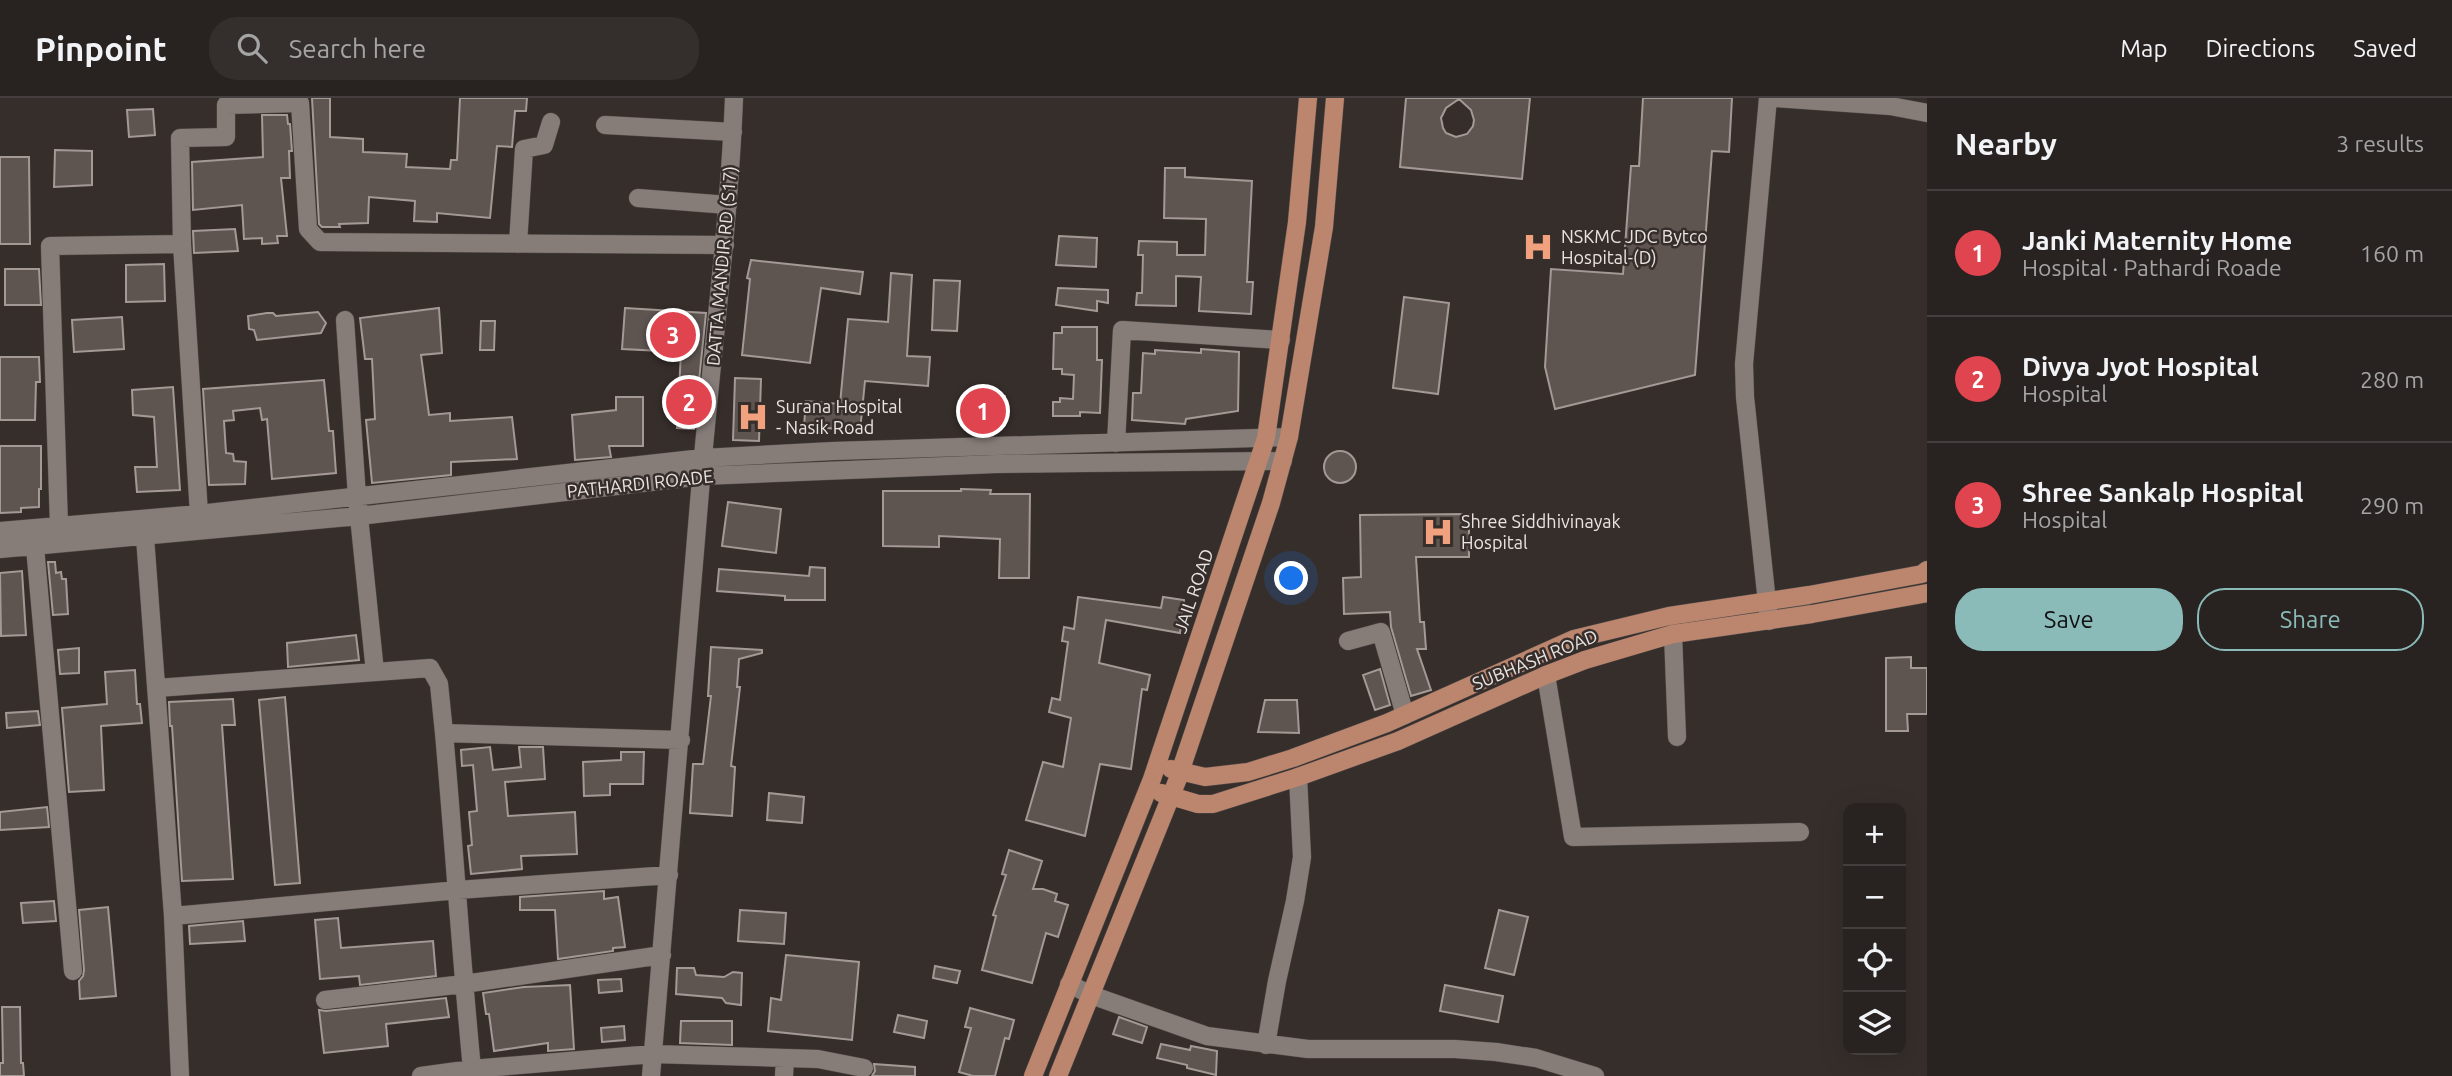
<!DOCTYPE html>
<html lang="en">
<head>
<meta charset="utf-8">
<style>
  :root { --surface:#282220; --page:#342f2d; --text:#f1f3f6; --muted:#a5a4a5; --line:#443f3e; --accent:#8bbbb9 }
  body { margin:0; font-family:Ubuntu,sans-serif; background:var(--page); color:var(--text) }
  .controls { position:absolute; right:21px; bottom:21px; display:grid; overflow:hidden; border-radius:14px; box-shadow:0 7px 28px #0002 }
  .controls button { width:63px; height:63px; display:grid; place-items:center; padding:0; border:0; border-bottom:2px solid var(--line); background:var(--surface); color:var(--text); font:35px sans-serif }
  .you { position:absolute; left:1292px; top:481px; width:24px; height:24px; margin:-18px; border:5px solid #fff; border-radius:50%; background:#1a73e8; box-shadow:0 0 0 10px #1a73e833 }
  .badge { display:grid; place-items:center; width:46px; height:46px; border-radius:50%; background:var(--accent); color:#fff; font-size:23px; font-weight:700 }
  .pin { position:absolute; translate:-50% -50%; border:4px solid #fff; box-shadow:0 2px 7px #0006 }
  .list { margin:0; padding:0; list-style:none }
  h2 { display:flex; justify-content:space-between; align-items:center; height:91px; margin:0; padding:0 28px; font-size:30px }
  h2 small { font-size:23px; font-weight:400; color:var(--muted) }
  .list li { display:grid; grid-template-columns:46px 1fr auto; gap:21px; align-items:center; box-sizing:border-box; height:126px; padding:0 28px; border-top:2px solid var(--line) }
  .list b { display:block; font-size:26px; white-space:nowrap }
  .list p { margin:0; font-size:23px; white-space:nowrap; color:var(--muted) }
  .list em { font-size:23px; font-style:normal; color:var(--muted) }
  .actions { display:flex; gap:14px; padding:21px 28px }
  .actions a { flex:1; padding:16px 0; border:2px solid var(--accent); border-radius:28px; text-align:center; font-size:24px; color:var(--accent) }
  .actions .main { background:var(--accent); color:#111 }
  .icon { flex:none; width:38px; height:38px; fill:none; stroke:currentColor; stroke-width:2; stroke-linecap:round; stroke-linejoin:round }
  .map { position:relative; flex:none; width:1927px; height:978px; overflow:hidden }
  header { display:flex; align-items:center; gap:42px; box-sizing:border-box; height:98px; padding:0 35px; background:var(--surface); border-bottom:2px solid var(--line) }
  header strong { font-size:33px }
  nav { display:flex; gap:38px; margin-inline-start:auto; font-size:24px }
  .search { width:490px; height:63px; background:var(--page); display:flex; align-items:center; gap:18px; box-sizing:border-box; padding:0 24px; border-radius:28px; color:var(--muted); font-size:26px }
  main { display:flex }
  aside { flex:1; background:var(--surface) }
  .map>svg:first-child { display:block }
</style>
</head>
<body>
<header>
<strong>Pinpoint</strong>
<div class="search"><svg class="icon" aria-label="search" viewBox="0 0 24 24"><circle cx="10" cy="10" r="6"/><path d="M15 15l6 6"/></svg>Search here</div>
<nav><a>Map</a><a>Directions</a><a>Saved</a></nav>
</header>
<main>
<div class="map">
<svg width="1927" height="978" viewBox="0 0 1927 978">
  <rect width="100%" height="100%" fill="#362e2b"/>
  <path fill="#5e5551" stroke="#a39995" stroke-width="2" fill-rule="evenodd" d="M312,0h18v39l33,2v13l44,2 -1,13 44,2 1,-9h6l3,-62h67l-1,13h-11l-3,36 -15,-1 -7,72 -53,-5v9l-23,-1 1,-20 -46,-4 -1,26 -29,1 1,3h-18l-3,-3z
    M1406,0h124l-8,81 -122,-12zM1459,1l12,11 3,10 -1,6 -6,8 -11,3 -10,-4 -3,-5 -2,-10 5,-10z
    M1643,0h89l-3,54 -17,-1 -17,224 -140,34 -10,-42 6,-98 72,5 8,-108h8z
    M153,11l2,26 -26,2 -2,-27z
    M262,17h25l1,9h2l2,27h-3l1,27h-9l6,58h-10l1,7 -16,1v-6l-18,1 -2,-34 -49,5 -1,-48 71,-5z
    M55,52l37,1v34l-38,2z
    M0,59h29l1,87h-30z
    M1165,70h20v9l67,4 -5,101h6l-2,32 -52,-3 2,-34 -25,-1v30l-40,-1 1,-12h5l1,-38h-5l1,-14 38,1v13h28l1,-36 -42,-1z
    M235,131l3,22 -44,2 -1,-22z
    M1059,138l38,2 -1,29 -40,-2z
    M751,162l112,12 -3,22 -39,-6 -11,75 -68,-8 8,-76 -3,-1z
    M164,166l1,37 -39,1v-37z
    M5,171h34l2,36h-36z
    M891,175l21,2 -5,81 23,1 -2,29 -63,-5 -5,50 -56,-5 2,-25 34,3 8,-85 40,3z
    M934,182l26,1 -3,50 -25,-1z
    M1058,190l50,2v13l-11,-2v10l-41,-6z
    M1404,199l45,6 -11,91 -45,-6z
    M439,210l3,45 -21,2 8,60 21,-2v8l62,-4 5,42 -66,3v13l-79,8 -6,-63 9,-1 -3,-60h-7l-5,-41z
    M625,210l81,5 -12,116 -17,-1 4,-76 -59,-3z
    M318,214l8,11 -5,10 -64,7 -3,-10 -5,-1 -1,-13 19,-3h6l3,3z
    M122,219l2,32 -50,3 -2,-32z
    M481,223h14l-1,29h-14z
    M1062,229h35v33h5l-2,53 -20,-1v4h-27v-14h7v-4l13,1 1,-24 -12,-1v-5h-9l1,-36h8z
    M1201,251l38,3 -1,59 -52,8 -1,5 -53,-4 1,-27h8l2,-40 12,1v-4l46,3z
    M0,259h39l1,25h-4l-1,38h-35z
    M735,280l26,1 -2,62 -26,-1z
    M324,282l5,51h4l3,42 -64,6 -5,-60 -5,1 -2,-12 -27,3 1,9 -10,1 2,32 7,1 1,7 12,1 -1,22 -36,1 -6,-96z
    M173,289l7,103 -43,2 -2,-25h22l-3,-50 -21,-2 -1,-25z
    M967,296l38,2 -1,28 -39,-2z
    M616,299h27v49h-34l2,11 -36,3 -3,-45 44,-5z
    M0,348h41v43h-2v18l-18,1v4l-21,1z
    M1324 369a16 16 0 1 1 32 0a16 16 0 1 1-32 0Z
    M961,391l30,1 -1,4h40l-1,84h-30l1,-39 -61,-3v11l-56,-1v-55h78z
    M728,404l53,7 -5,44 -54,-7z
    M1469,416v43h-53l4,65h4l2,27h-9l14,41 -20,6 -20,-69 -1,-15 -46,2 -1,-36 18,-1 -1,-62z
    M48,464h7l1,11 5,-1 1,7h4l2,35 -15,1z
    M810,469l15,1v32h-40v-4l-68,-5 2,-22 90,7z
    M22,473l4,64 -25,1 -1,-63z
    M1078,499l83,11 2,-11 21,3 -4,33 -74,-13 -7,43 51,12 -3,15 -5,-1 -11,80 -31,-5 -15,72 -59,-16 17,-58 20,5 8,-49 -22,-6 3,-14 8,2 8,-58 -6,-1 2,-14 10,2z
    M356,537l3,25 -71,7 -1,-24z
    M711,549l51,3v3l-23,6 -2,28h3l-9,79 4,1 -3,49 -42,-3 3,-49h10l8,-68h-3z
    M79,550v25l-19,1 -2,-24z
    M1911,559v11h16v46h-20l1,17h-22v-73z
    M1380,571l10,36 -15,5 -12,-35z
    M135,572l2,34h3l2,19 -41,3 3,64 -35,2 -7,-84 45,-4 -2,-32z
    M285,599l15,186 -25,2 -16,-185z
    M233,601l2,26h-13l11,154 -51,2 -10,-155h-2l-1,-24z
    M1265,602h32l2,33 -41,-1z
    M38,613l2,14 -33,3 -1,-15z
    M490,649l3,23 28,-3 -2,-20h24l2,32 -40,3 3,34 67,-4 2,42 -56,2 1,13 -51,5 -3,-28 4,-1 -3,-33 8,-1 -1,-12 -3,-34 -11,1 -1,-16z
    M621,654h23l-1,32h-33v11l-26,1 -1,-34 38,-2z
    M769,695l35,4 -2,26 -35,-3z
    M47,709l2,20 -49,3v-18z
    M1009,752l33,11 -9,28h10l14,5 -2,7 13,4 -10,32 -12,-4 -14,50 -50,-13 14,-54 -3,-1 13,-40 -4,-1z
    M604,793v8l14,-2 7,50 -12,1v3l-55,8 -3,-49h-35v-13z
    M54,803l2,20 -33,2 -2,-20z
    M108,809l8,89 -36,3 -1,-18 4,-5 1,-6 -5,-60z
    M740,812l46,3 -2,31 -46,-3z
    M1499,812l29,7 -14,58 -29,-7z
    M338,820l3,30 92,-7 3,35 -76,9 -1,-9 -39,3 -5,-59z
    M243,823l2,20 -55,3 -1,-18z
    M786,857l73,7 -7,78 -84,-9 3,-33 10,2z
    M935,868l25,5 -3,12 -24,-5z
    M677,870h17l2,7 28,2 9,-5 9,1 -1,32 -15,-2 -4,-5 -46,-4z
    M621,881l1,12 -23,2 -1,-13z
    M570,887l4,64 -26,2v-8l-54,8 -5,-37h-3l-3,-21 41,-6z
    M1445,887l58,11 -5,26 -58,-11z
    M446,900l3,19 -63,7 2,22 -64,7 -5,-43 7,1z
    M2,909h18l1,56h2l1,13h-24v-13h3z
    M970,910l44,12 -5,19 -4,-1 -10,38h-22l-14,-4 12,-44 -6,-1z
    M898,917l29,6 -3,17 -30,-6z
    M1119,919l28,10 -5,16 -29,-9z
    M681,923h51v24l-52,-2z
    M624,928l1,14 -23,2 -1,-14z
    M1161,946l29,6 1,-4 26,5 -1,24 -29,-7v-3l-30,-7z
    M874,966l41,3v9h-43l3,-5z"/>
  <g fill="none" stroke-linecap="round" stroke-linejoin="round">
    <g stroke="#524c49" stroke-width="19">
      <path id="minor" d="M1768,0l-24,266 1,33 24,224
        M1775,0l115,8 37,7
        M605,27l128,7
        M638,100l90,7
        M518,146l6,-95 20,-4 7,-23
        M345,222l12,177 18,175
        M1116,345l6,-113 159,10
        M199,416l-17,-270 -2,-106 46,-1v-32l74,-2 8,126 12,13 405,3
        M59,428l-9,-280 132,-2
        M0,433l199,-17 504,-56 130,-7 456,-14
        M145,439l28,379 7,160
        M35,449l38,424
        M0,451l359,-33 343,-40 294,-12 287,-3
        M1673,536l4,103
        M1348,543l33,-9 24,83
        M1546,577l27,162 227,-5
        M157,590l273,-20 9,16 5,49
        M173,818l285,-26 211,-15
        M1069,886l22,11 116,41 101,13h147l41,3 40,6 59,18
        M325,902l139,-16 198,-29
        M1266,947l11,-64 18,-80 7,-44 -4,-80
        M421,978l51,-7 181,-15 165,5 46,9
        M471,978l1,-7c-11,-112 -18,-224 -28,-336l237,7
        M651,978c18,-199 34,-398 50,-597 11,-127 28,-254 33,-381
        M784,978l1,-18"/>
    </g>
    <g stroke="#524c49" stroke-width="19">
      <path id="major" d="M1171,671l34,8 43,-5 45,-14 94,-35 187,-84 95,-23 140,-21 113,-21 5,-4
        M1161,695l37,11h15l85,-27 100,-36 148,-66 39,-15 88,-26 139,-20 115,-21
        M1033,978l119,-297 114,-341 31,-216 11,-124
        M1058,978l119,-295 94,-278 18,-66 35,-210 11,-129"/>
    </g>
    <use href="#minor" stroke="#867d79" stroke-width="18"/>
    <use href="#major" stroke="#bb856e" stroke-width="18"/>
  </g>
  <defs>
    <g id="hospital-bare" transform="scale(2.415)"><path d="M-5-5h3v3.5h4V-5h3V5h-3V1.5h-4V5h-3Z" fill="#f1a17d" stroke="#362e2b" stroke-width="2.5" paint-order="stroke"/></g>
  </defs>
  <g fill-rule="evenodd">
    <use href="#hospital-bare" x="1538" y="149"/>
    <use href="#hospital-bare" x="753" y="319"/>
    <use href="#hospital-bare" x="1438" y="434"/>
  </g>
  <g text-anchor="middle" stroke-width="5" stroke-linejoin="round" paint-order="stroke">
    <g font-size="18" fill="#e9e4e2" stroke="#362e2b" text-anchor="start">
      <text x="1561" y="145">NSKMC JDC Bytco<tspan x="1561" dy="21">Hospital-(D)</tspan></text>
      <text x="776" y="315">Surana Hospital<tspan x="776" dy="21">- Nasik Road</tspan></text>
      <text x="1461" y="430">Shree Siddhivinayak<tspan x="1461" dy="21">Hospital</tspan></text>
    </g>
    <g font-size="18" fill="#e9e4e2" stroke="#362e2b">
      <text transform="translate(722 168) rotate(-85)" y="6">DATTA MANDIR RD (S17)</text>
      <text transform="translate(640 386) rotate(-6)" y="6">PATHARDI ROADE</text>
      <text transform="translate(1194 493) rotate(-71)" y="6">JAIL ROAD</text>
      <text transform="translate(1535 562) rotate(-22)" y="6">SUBHASH ROAD</text>
    </g>
  </g>
</svg>
<div class="controls">
<button>+</button>
<button>−</button>
<button><svg class="icon" aria-label="locate" viewBox="0 0 24 24"><circle cx="12" cy="12" r="6"/><path d="M12 2v4M12 18v4M2 12h4M18 12h4"/></svg></button>
<button><svg class="icon" aria-label="layers" viewBox="0 0 24 24"><path d="M12 4l9 5-9 5-9-5zM3 14l9 5 9-5"/></svg></button>
</div>
<div class="you"></div>
<div class="pin badge" style="left:983px;top:313px;background:#e0444e">1</div>
<div class="pin badge" style="left:689px;top:304px;background:#e0444e">2</div>
<div class="pin badge" style="left:673px;top:237px;background:#e0444e">3</div>
</div>
<aside>
<h2>Nearby<small>3 results</small></h2>
<ul class="list">
<li><span class="badge" style="background:#e0444e">1</span><div><b>Janki Maternity Home</b><p>Hospital · Pathardi Roade</p></div><em>160 m</em></li>
<li><span class="badge" style="background:#e0444e">2</span><div><b>Divya Jyot Hospital</b><p>Hospital</p></div><em>280 m</em></li>
<li><span class="badge" style="background:#e0444e">3</span><div><b>Shree Sankalp Hospital</b><p>Hospital</p></div><em>290 m</em></li>
</ul>
<div class="actions"><a class="main">Save</a><a>Share</a></div>
</aside>
</main>
</body>
</html>
